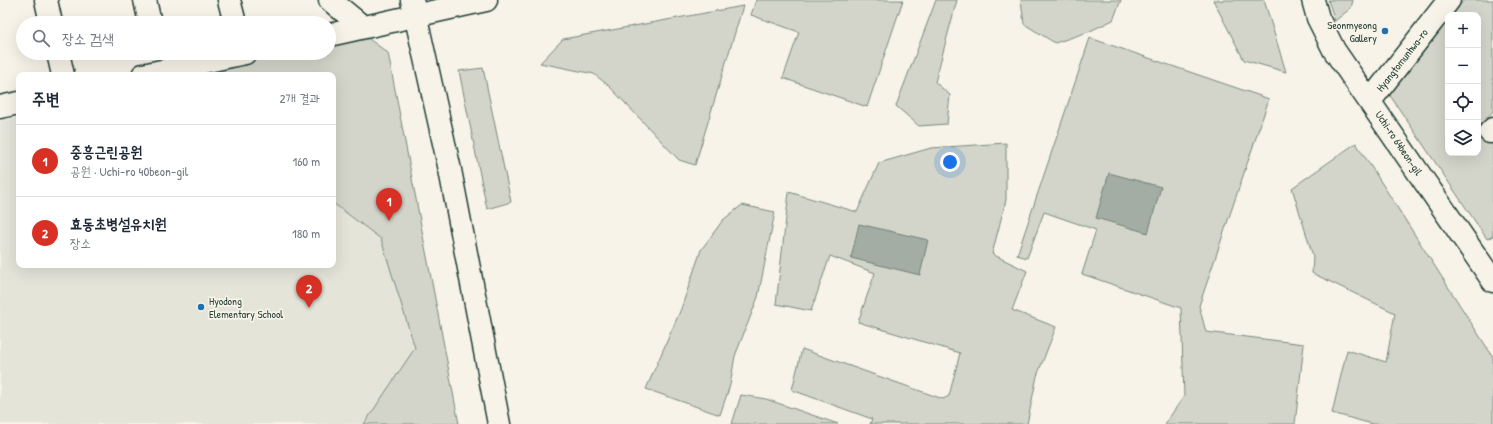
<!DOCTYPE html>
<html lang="ko">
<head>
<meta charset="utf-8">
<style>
  :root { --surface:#fff; --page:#f6f6f7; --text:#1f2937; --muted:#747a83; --line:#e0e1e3; --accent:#d93025 }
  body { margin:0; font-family:"Patrick Hand","Poor Story",sans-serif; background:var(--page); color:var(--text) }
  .controls { position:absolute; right:12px; top:12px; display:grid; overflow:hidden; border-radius:8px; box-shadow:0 4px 16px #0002 }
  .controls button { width:36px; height:36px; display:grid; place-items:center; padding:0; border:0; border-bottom:1px solid var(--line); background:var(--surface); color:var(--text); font:20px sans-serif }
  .you { position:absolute; left:950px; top:162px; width:14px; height:14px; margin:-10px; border:3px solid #fff; border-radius:50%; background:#1a73e8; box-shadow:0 0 0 6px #1a73e833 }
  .badge { display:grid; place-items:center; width:26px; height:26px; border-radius:50%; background:var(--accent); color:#fff; font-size:13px; font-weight:700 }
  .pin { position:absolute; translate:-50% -33px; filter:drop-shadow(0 1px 2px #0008) }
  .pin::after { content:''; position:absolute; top:21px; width:14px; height:12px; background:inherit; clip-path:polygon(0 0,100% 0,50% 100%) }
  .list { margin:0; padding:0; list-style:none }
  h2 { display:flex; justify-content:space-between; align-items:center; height:52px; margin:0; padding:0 16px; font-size:17px }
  h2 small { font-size:13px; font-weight:400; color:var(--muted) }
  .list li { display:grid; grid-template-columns:26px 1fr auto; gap:12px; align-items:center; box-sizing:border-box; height:72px; padding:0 16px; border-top:1px solid var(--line) }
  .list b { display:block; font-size:15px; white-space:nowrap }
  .list p { margin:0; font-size:13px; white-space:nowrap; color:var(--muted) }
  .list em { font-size:13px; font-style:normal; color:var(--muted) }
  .icon { flex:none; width:22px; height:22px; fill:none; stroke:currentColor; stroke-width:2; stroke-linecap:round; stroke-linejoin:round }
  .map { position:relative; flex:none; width:1493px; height:424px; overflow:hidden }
  .search { position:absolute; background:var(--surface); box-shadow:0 4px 16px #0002; left:16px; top:16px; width:320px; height:44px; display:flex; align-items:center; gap:10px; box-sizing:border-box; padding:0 14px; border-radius:22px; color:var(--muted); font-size:15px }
  .panel { position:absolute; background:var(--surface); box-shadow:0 4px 16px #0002; left:16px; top:72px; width:320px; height:196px; border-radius:8px }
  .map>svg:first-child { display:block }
</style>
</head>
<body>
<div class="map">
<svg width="1493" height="424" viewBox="0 0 1493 424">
  <rect width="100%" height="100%" fill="#f7f3e8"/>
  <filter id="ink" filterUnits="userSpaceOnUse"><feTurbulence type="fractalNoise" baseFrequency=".025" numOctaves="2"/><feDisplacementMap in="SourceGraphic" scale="8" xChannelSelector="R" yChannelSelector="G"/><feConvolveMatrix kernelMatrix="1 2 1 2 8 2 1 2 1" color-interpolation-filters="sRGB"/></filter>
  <g filter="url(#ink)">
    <path fill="#e5e4d9" d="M19,117v148h314v-62l48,36 34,109 -51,76h-364v-303z"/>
    <path fill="#d3d5ca" stroke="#79897f" d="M756,0h147l-36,107 -84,-29 16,-46 -48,-17z
      M936,0h21l-22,82 15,13 -3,29 -28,2 -23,-20z
      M1021,0h100l-8,20 -25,12 -33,11 -31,-19z
      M1213,0h51l22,72 -42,-12z
      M1328,0h25l-2,8 -16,13z
      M1464,0h29v111l-15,17v-113h-26z
      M743,6l-48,159 -16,-5 -70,-74 -15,-12 -54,-11 23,-24z
      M1448,20v133h30v-20l15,12v91l-6,3 -98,-145z
      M365,36l23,17 71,371h-95l51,-76 -34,-109 -48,-36v-128h-149l101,-22h44v-10z
      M1090,38l179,61 -70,207 7,26 98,12 -9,80h-130l19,-28 -3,-88 -99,-34 14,-44 -52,-18 -17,46 -10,-3z
      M483,68l28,134 -24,7 -28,-138z
      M1006,143v57l-14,54 35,17 -15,39 44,17 -19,49 -10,48h-157l2,-5 -80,-29 10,-41 141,50 6,-3 11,-43 -102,-31 17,-49 -45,-17 -19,55 -35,-7 13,-112 68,20 22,-49 52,-15z
      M1356,143l137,214v67h-121l-40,-11 15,-63 39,12 9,-49 -83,-40 1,-17 -21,-68z
      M742,205l33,7 -17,85 -23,59 -5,29 -10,30 -74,-26 35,-80 20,-59 22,-30z
      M741,395l25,4 72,25h-106z"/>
    <path fill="#a4ada3" stroke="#6f8077" d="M1109,173l52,14 -13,46 -52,-15z
      M859,224l69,16 -8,35 -69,-17z"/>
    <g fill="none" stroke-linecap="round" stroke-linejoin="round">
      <g stroke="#1f3d34" stroke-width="25">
        <path id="minor" d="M46,0l5,23
          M145,0l5,23
          M229,0l6,23
          M330,0l33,27
          M412,0l38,170 49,254
          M1313,0l5,18 16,32 159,231
          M329,35l157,-35
          M58,53l5,22
          M143,75l102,-22
          M1370,101l79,-101
          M0,107l19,-4
          M1490,132l3,-3"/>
      </g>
      <use href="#minor" stroke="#f7f3e8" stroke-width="22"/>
    </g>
  </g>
  <g fill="#1f6fb2" stroke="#f7f3e8" stroke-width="1.5">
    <circle cx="1385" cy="31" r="4"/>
    <circle cx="201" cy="307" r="4"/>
  </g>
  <g text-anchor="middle" stroke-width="3.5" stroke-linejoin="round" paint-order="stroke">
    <g font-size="11" fill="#1f3d34" stroke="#f7f3e8" text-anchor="end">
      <text x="1377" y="29">Seonmyeong<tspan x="1377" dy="13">Gallery</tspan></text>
      <text x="209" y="305" text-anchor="start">Hyodong<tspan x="209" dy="13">Elementary School</tspan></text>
    </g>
    <g font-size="11" fill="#1f3d34" stroke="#f7f3e8">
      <text transform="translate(1402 60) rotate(-52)" y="4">Hyangtomunhwa-ro</text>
      <text transform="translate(1399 143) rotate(56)" y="4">Uchi-ro 64beon-gil</text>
    </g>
  </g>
</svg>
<div class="controls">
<button>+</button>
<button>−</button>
<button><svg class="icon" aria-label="locate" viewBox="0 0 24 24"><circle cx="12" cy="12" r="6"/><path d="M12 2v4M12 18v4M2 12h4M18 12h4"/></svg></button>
<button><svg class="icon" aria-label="layers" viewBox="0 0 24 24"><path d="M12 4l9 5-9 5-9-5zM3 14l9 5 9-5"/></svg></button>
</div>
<div class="you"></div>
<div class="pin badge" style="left:389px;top:221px">1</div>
<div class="pin badge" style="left:309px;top:308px">2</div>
<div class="search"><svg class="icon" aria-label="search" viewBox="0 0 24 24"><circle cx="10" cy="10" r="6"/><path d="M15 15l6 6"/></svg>장소 검색</div>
<section class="panel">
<h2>주변<small>2개 결과</small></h2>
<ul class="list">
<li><span class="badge">1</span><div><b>중흥근린공원</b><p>공원 · Uchi-ro 40beon-gil</p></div><em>160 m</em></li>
<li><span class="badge">2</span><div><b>효동초병설유치원</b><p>장소</p></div><em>180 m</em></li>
</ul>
</section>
</div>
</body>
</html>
